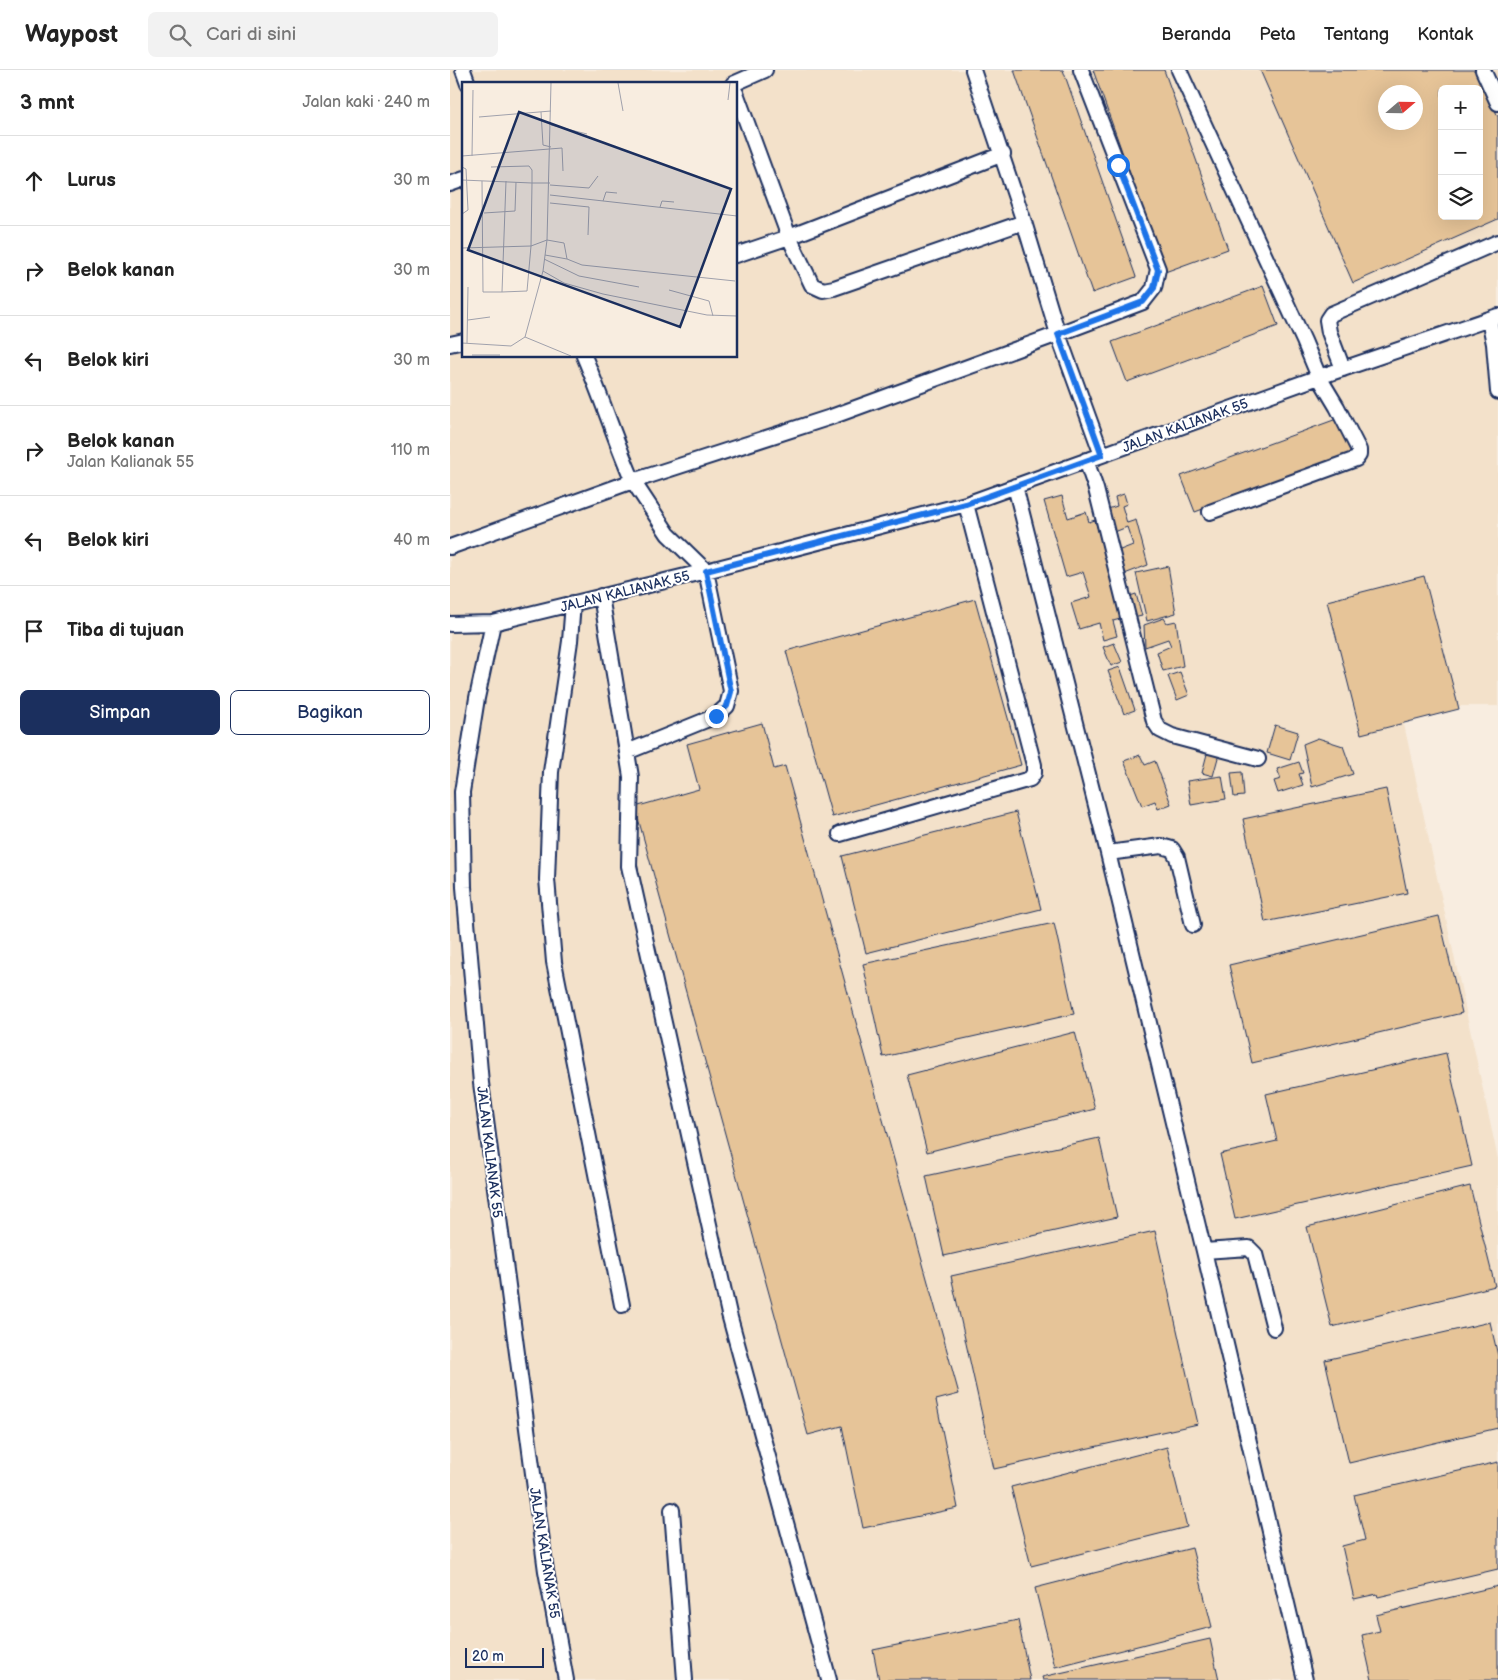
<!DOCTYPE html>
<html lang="id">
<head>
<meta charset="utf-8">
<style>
  :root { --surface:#fff; --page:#f2f2f2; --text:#222; --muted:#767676; --line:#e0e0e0; --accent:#1b2f5e }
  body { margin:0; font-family:"Balsamiq Sans",sans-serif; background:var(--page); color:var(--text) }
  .controls { position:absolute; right:15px; top:15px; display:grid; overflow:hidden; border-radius:8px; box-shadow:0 5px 20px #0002 }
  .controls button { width:45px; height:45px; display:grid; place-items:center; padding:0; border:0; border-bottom:1px solid var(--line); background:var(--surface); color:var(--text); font:25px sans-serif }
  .compass { position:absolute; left:928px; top:15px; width:45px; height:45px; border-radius:50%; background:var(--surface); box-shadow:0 5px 20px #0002; rotate:70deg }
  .scale { position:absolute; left:15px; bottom:12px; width:79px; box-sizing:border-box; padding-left:5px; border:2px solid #1b2f5e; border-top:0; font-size:14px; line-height:18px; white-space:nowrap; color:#1b2f5e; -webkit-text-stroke:4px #fff; paint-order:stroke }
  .stop { position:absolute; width:15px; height:15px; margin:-11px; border:4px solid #1a73e8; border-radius:50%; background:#fff }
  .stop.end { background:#1a73e8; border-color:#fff; box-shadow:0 1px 5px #0008 }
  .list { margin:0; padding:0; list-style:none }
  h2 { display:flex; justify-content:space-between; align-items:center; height:65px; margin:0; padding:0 20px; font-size:21px }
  h2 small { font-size:16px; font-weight:400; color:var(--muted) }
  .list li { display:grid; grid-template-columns:32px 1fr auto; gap:15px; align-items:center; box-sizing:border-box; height:90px; padding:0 20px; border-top:1px solid var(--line) }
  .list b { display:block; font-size:19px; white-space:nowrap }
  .list p { margin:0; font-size:16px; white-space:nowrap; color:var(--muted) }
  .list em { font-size:16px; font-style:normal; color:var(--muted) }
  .actions { display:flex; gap:10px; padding:15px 20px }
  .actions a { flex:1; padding:11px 0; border:1px solid var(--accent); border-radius:8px; text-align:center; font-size:18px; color:var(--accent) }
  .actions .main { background:var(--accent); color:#fff }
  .icon { flex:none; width:28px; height:28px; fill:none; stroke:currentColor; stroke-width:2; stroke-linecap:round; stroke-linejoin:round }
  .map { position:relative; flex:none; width:1048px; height:1610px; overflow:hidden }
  header { display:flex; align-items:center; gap:30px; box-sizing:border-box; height:70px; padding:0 25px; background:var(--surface); border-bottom:1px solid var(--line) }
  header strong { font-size:24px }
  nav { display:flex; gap:28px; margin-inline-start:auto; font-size:18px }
  .search { width:350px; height:45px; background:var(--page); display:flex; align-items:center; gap:12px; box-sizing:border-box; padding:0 18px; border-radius:8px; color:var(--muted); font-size:19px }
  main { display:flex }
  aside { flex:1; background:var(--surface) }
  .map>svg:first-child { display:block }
</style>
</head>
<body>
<header>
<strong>Waypost</strong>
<div class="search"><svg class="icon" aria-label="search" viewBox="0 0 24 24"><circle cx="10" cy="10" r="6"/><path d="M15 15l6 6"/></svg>Cari di sini</div>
<nav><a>Beranda</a><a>Peta</a><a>Tentang</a><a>Kontak</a></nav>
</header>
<main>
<aside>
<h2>3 mnt<small>Jalan kaki · 240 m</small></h2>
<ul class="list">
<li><svg class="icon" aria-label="ahead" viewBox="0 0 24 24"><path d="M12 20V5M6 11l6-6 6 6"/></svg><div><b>Lurus</b></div><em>30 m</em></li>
<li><svg class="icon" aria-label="right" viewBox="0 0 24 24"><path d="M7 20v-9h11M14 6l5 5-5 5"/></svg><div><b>Belok kanan</b></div><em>30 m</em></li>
<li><svg class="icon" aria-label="left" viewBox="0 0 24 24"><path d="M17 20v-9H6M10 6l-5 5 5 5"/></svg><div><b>Belok kiri</b></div><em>30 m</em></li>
<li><svg class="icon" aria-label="right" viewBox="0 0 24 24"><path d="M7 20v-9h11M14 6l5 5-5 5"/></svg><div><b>Belok kanan</b><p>Jalan Kalianak 55</p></div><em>110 m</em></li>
<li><svg class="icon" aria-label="left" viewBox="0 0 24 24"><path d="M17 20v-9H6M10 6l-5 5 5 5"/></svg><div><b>Belok kiri</b></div><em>40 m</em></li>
<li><svg class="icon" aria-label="arrive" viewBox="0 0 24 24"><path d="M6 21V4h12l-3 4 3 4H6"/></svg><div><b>Tiba di tujuan</b></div></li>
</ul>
<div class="actions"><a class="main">Simpan</a><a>Bagikan</a></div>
</aside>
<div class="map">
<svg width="1048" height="1610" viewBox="0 0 1048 1610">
  <rect width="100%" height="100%" fill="#f8ede0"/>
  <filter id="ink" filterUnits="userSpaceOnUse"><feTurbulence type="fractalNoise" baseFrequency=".02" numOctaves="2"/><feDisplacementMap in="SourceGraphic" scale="10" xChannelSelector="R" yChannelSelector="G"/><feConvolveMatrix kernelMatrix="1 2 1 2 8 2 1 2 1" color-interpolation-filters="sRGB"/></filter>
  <g filter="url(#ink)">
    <path fill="#f3e1ca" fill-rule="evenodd" d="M0,0h1048v636h-98l98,453v521h-1048zM14,14h272v272h-272zM992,19h37v127h-37zM936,22h30v30h-30z"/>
    <path fill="#e6c498" stroke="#1b2f5e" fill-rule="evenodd" d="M564,0h49l73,207 -44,16z
      M643,0h71l64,179 -63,23z
      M810,0h218l20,47v102l-145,64zM992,19h37v127h-37zM936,22h30v30h-30z
      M813,216l15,40 -151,56 -15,-40z
      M892,347l13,35 -160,60 -14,-36z
      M674,424l3,10 -5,2 5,17 9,-3 12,45 -26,10 -7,-23 18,-7 -6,-18 -15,6 -7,-23 12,-4 -2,-9z
      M612,426l6,22 18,-6 3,10 6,-2 29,98 -11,3 4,15 -14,4 -4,-17 -20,6 -8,-26 20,-6 -8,-25 -17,5 -22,-76z
      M718,496l8,47 -29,8 -11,-48z
      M974,506l35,133 -98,25 -34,-133z
      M686,524l6,22 -9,2 -6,-21z
      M525,529l46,166 -189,52 -46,-166z
      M714,548l3,5 9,-2 7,45 -20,5 -6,-19 14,-6 -3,-7 -23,8 -1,-22z
      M664,573l8,19 -11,4 -8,-19z
      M670,597l15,43 -11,4 -16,-43z
      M730,602l9,23 -12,5 -9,-24z
      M312,653l12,46 11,-3 174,628 -23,6 22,108 -95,20 -21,-102 -34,9 -173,-628 64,-18 -12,-45z
      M825,655l23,7 -8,28 -23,-7z
      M868,668l25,8 10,28 -41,13 -9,-43z
      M758,680l11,4 -6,22 -11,-3z
      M690,685l5,10 10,-4 16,43 -13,5 -3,-8 -13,5 -18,-45z
      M849,692l4,11 -4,1 4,11 -25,8 -4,-12 7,-2 -4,-10z
      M792,702l2,24 -10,1 -3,-24z
      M772,706l4,23 -35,6 -4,-24z
      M936,719l21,104 -142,29 -22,-103z
      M566,742l25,97 -175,44 -24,-97z
      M989,846l23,97 -210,50 -23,-98z
      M604,853l20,91 -191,43 -20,-93z
      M625,962l20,77 -168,43 -20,-77z
      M996,983l26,113 -237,53 -15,-65 57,-13 -11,-47z
      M649,1068l18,79 -173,39 -18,-80z
      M1020,1116l25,100 -163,41 -25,-100z
      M705,1161l43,193 -204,45 -43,-193z
      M1040,1252l8,34v72l-149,35 -24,-103z
      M717,1377l20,80 -156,39 -20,-79z
      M1048,1392v107l-120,28 -1,-3 -23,5 -12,-53 23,-6 -11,-45z
      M742,1478l20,79 -157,40 -20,-79z
      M1048,1516v94h-126l-10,-45 18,-4 -4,-16z
      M568,1550l12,60h-151l-6,-30z
      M760,1569l9,41h-176l-1,-3z"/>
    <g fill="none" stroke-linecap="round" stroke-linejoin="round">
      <g stroke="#1b2f5e" stroke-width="18">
        <path id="lane" d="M13,0l5,14
          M631,0l77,199 -4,19 -11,14 -85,32 44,121
          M729,0l125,271 15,36 18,30 22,43v5l-3,4 -146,53
          M1033,0l15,33
          M283,14l32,-14
          M286,23l53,144 23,48 11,5 11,-2 190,-66
          M0,114l14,-5
          M286,185l53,-18 214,-83
          M1039,249l5,25 4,48
          M0,274l14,-3
          M134,286c18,42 31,84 49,125l198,-64 227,-83 -34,-112 -51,-152
          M893,299l-14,-37 -2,-12 4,-6 167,-72
          M636,390l10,29 58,232 6,9 12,6 86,23
          M565,416l93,367 96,398 101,429
          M0,477l183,-66 35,53 38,37 25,120 -4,15 -11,10 -89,36 4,25 -2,89 100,448 100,366
          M151,526l26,156
          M123,533l-3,38 -19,131 -4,107 7,83 68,343
          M43,553l-16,75 -15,94 2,95 17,196 65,488 20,109
          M0,554l43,-1 213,-52 260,-67 353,-127 179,-61
          M390,764l190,-55 4,-6v-8l-68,-261
          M658,783l53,-7 11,3 5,8 16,68
          M754,1181l45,-3 6,6 19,74
          M222,1440l13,170"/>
      </g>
      <use href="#lane" stroke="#fff" stroke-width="14"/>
    </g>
  </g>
  <g fill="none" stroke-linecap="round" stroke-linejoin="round" filter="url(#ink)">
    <path stroke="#1a73e8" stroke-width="6" d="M266,646l11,-10 4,-14 -25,-121 260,-67 136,-49 -44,-121 85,-32 11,-14 4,-18 -40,-105"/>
  </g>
  <g text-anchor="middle" stroke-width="4" stroke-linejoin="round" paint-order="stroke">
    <g font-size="14" fill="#1b2f5e" stroke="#fff">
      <text transform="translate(735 355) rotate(-20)" y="5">JALAN KALIANAK 55</text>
      <text transform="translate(175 521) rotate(-14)" y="5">JALAN KALIANAK 55</text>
      <text transform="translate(40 1082) rotate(83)" y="5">JALAN KALIANAK 55</text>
      <text transform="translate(95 1483) rotate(81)" y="5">JALAN KALIANAK 55</text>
    </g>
  </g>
  <g transform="translate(12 12)">
    <rect width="275" height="275" fill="#f8ede0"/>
    <path fill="none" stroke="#a0a1ac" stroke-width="1" d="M89,1l-4,157 -4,31 -18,66 46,19M156,1l5,28M266,18l2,-17M79,30l2,33 8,2M17,35l72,-6M89,43l36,9M0,74l100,-8 1,23M10,74l1,-66M0,85l4,2 2,41 -6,4M29,85l38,-1 3,4v13h18M0,98l70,3 -1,63 -69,2M20,99l1,111h19M44,99l-4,111 25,-1 4,-45 16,-6 17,3 3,16 15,6 153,16M88,103l39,3 9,-12M88,113l187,21M141,119l3,-9 11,1M88,121l39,4 -1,28M198,125l2,-6 12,1M22,131l31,-2 1,-29M83,173l22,4M82,177l35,17 60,11M81,189l21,12 39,11 104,21 30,1M207,208l40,11 4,15M6,238l22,-3M0,261l49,3 14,-9M5,261l1,-56M10,273h28"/>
    <path fill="#1b2f5e" fill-opacity="0.15" stroke="#1b2f5e" stroke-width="2.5" d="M57,30l212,77 -51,138 -212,-77z"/>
    <rect width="275" height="275" fill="none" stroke="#1b2f5e" stroke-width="2.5"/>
  </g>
</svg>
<div class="controls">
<button>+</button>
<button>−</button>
<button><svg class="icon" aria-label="layers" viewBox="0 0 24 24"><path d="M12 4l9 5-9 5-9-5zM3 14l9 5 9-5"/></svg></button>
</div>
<svg class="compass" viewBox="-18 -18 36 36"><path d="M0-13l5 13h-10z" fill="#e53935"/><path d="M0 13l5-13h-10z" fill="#767676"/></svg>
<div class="scale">20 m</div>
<div class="stop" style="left:668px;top:95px"></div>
<div class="stop end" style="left:266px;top:646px"></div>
</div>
</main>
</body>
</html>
